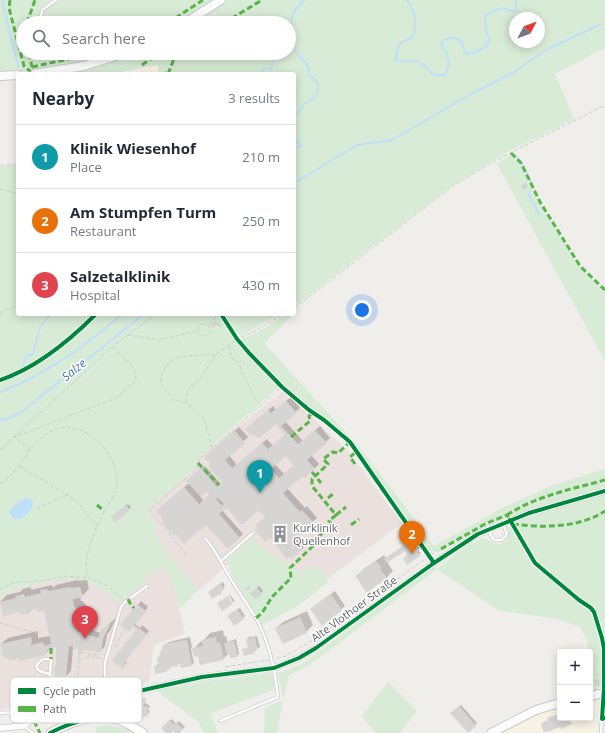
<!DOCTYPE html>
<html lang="en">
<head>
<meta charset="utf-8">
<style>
  :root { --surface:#fff; --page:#f2f2f3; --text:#1f2937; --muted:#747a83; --line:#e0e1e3; --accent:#0b8043 }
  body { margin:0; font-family:"Open Sans",sans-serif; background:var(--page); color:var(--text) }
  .controls { position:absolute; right:12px; bottom:12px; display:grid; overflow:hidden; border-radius:4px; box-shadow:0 2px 10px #0003 }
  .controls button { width:36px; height:36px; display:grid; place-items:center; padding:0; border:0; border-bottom:1px solid var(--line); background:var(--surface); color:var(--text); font:20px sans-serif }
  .compass { position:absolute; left:509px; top:12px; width:36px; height:36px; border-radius:50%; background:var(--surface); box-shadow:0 2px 10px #0003; rotate:49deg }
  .you { position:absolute; left:362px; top:310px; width:14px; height:14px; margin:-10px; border:3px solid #fff; border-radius:50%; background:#1a73e8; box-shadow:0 0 0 6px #1a73e833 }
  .badge { display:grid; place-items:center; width:26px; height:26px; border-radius:50%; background:var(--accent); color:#fff; font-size:13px; font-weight:700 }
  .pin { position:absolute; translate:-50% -33px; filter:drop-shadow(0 1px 2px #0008) }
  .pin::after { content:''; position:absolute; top:21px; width:14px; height:12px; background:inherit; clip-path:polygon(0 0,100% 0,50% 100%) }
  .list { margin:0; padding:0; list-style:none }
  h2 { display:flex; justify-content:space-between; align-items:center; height:52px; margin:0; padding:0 16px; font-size:17px }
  h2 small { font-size:13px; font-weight:400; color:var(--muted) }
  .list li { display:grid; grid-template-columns:26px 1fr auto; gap:12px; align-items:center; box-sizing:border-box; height:64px; padding:0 16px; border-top:1px solid var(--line) }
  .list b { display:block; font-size:15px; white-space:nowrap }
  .list p { margin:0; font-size:13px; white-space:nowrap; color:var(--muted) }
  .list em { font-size:13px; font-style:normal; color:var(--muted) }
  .icon { flex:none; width:22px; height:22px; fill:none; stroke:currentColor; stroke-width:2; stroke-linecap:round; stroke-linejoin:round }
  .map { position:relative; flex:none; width:605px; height:733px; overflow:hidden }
  .search { position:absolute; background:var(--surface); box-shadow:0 2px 10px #0003; left:16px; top:16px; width:280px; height:44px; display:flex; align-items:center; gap:10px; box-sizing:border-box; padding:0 14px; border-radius:22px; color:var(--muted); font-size:15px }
  .panel { position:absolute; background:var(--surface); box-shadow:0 2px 10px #0003; left:16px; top:72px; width:280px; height:244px; border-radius:4px }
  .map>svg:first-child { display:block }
</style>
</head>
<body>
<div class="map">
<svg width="605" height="733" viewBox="0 0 605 733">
  <rect width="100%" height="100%" fill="#efeeea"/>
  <path fill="#f7f3e4" d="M158,65l1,9h-50z
    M598,701l-2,32h-93l36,-19 21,-6v10h30v-16z"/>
  <path fill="#eae0de" d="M283,391l64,59 55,73 -75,56 -10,-13 -14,6 -32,-17 -19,-16 -25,20 1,5 -30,27 -34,-40 -17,-42 47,-40 3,-10z
    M165,566l8,16 12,51 -31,12 -5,37 -28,6 -13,17 -6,4 -28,5 -31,9 -7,-15 -10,-1 -26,2v-112l15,-9 43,-8h23l21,8 17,14 26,-20 -2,-5z"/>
  <path fill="#d8ebd6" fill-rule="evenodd" d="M0,0h52l-3,2 2,4 10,-6h544v48l-50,26 19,45 -65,32 -56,34 -149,114 -10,6v-231h-135l-1,-9 -49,9h-46l-1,-7 -25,4h-37zM515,18h24v24h-24zM23,23h266v30h-266z
    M508,156h3l9,8 18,38 42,65 25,25v69l-108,-197z
    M18,165v149h200c17,27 38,50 61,73l-82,72 -3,10 -47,40 17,42 34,40 -18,17 -7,-26 -8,-16 -22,11 2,5 -26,21 -17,-15 -21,-8h-23l-43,8 -15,9v-430z
    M223,314h56l-34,20 -4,1 -7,-5z
    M287,314l6,1 -29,28 96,105 44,57 30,41 70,-39 47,-21 54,-17v217h-3l-5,2v2l-7,1v-39h-3l1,-11 -8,-14 -23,-8 -59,-9 -61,-41 -90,68 -42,31 -16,7 -6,25 -6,33h-13l1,-25 18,-8 -5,-27 24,-9 132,-97 3,2 25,-20 20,-11c6,1 10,6 16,6 10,0 11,-11 10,-17l2,-1 3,2 4,-2 -1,-4 -5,-7 -29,13 -41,23h-13l-70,-101 -12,-14 -35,-26 -27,-25 -42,-44 1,-3 13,-5z
    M252,538l19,17 32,17 14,-6 10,13 1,3 -30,24 -36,19 -31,-52 -4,-13z
    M272,673l3,16 -64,24 7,20h-15l-4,-11 -43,-31 51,-10z
    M388,682l29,29 -17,22h-24l-14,-17z
    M109,725l18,4 5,4h-35l-2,-6z"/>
  <path fill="#bfe0f9" d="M27,498l5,2 1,3c-1,11 -17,24 -24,10 3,-7 11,-13 18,-15z"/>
  <path fill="#0003" fill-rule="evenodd" d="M291,397l9,11 -15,13 18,20 17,-15 10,12 -19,17 8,9 -5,5 -11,6 -16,13 18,20 2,-2 10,12 -19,17 8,10 -4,4 -10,9 -26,-41 -5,-6 -37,-3 -2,2 21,24 -15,14 -20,-23 -42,-4 -4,-14 27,-24 2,-5 14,-12 16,18 2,-2 -13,-30 29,-25 9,10 -19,18 8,10 30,-26 6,7 13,-12 -10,-11 -25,2 22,-19 3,4zM286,455l9,10 -11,9 -9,-10zM206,491l4,4 -6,6 -4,-5z
    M128,504l3,3 -2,2 -15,6z
    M408,543l4,5 3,-3 2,3 2,-1 1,1 -2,2 3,3 -2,2h-10l-4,-5 -18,12 6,9 -7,7 -29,-2 7,-7 20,-14 2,3z
    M77,580v1l10,-1 2,9 -7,7h-2l1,5h2l7,11 -4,4 -4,11 19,6 1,-3 14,-12 -6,13 -3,3 -2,12 -5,5 -27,-3 -2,23 -5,5 -3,-1 -2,3 -4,-13v-19l-5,1 -7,7 -27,2 -3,3 -14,-15 7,-6 30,-7v7l12,-2 -5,-26 -8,-2 -5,1 -4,4 -7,-2 -21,-9 7,-7 13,-3 3,-3 8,-2v3l21,-5 1,3 3,-3z
    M223,582l2,4 -4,6 -10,-2z
    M259,586l4,5 -2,2 -8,-2z
    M335,591l10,15 -23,19 -8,-19z
    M229,595h1l5,6 -2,1z
    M141,601l7,6 -13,17 5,4 2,-3 7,6 -24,30 2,2 -4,4 -2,-1 17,-36 -5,-4 -11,-1z
    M240,608l5,8 -2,2 -13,-4z
    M307,611l6,14 -7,7 -30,-4 7,-6z
    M223,630l1,6h2l2,7 2,-2 6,-2 3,15 -2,2 -7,-4 -7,7 -25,-4 -4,-6 6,-7 3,-1 7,-8z
    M257,636l3,11 -4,2v2h-1l-1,-6v8l-10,-3 5,-3 -2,-8 2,-2z
    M190,637l2,10 -1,2 3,14 -2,2 -13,-2 -2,2 -22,2 4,-4 6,-18 4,-3z
    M144,698l2,1 -2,3 6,4 -2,4 2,1 -3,5 -7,-13z
    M461,705l16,18 -9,9 -16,-19z
    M172,719l4,5 3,-3 6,6 -7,6h-2l-3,-3 -3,3h-3l-5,-5z"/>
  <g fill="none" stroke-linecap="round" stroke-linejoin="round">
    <path stroke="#bfe0f9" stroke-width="2" d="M4,0l-1,5 15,61
      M407,0c9,14 10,21 6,37l-14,7 -4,16c21,3 23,-4 38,15h12c6,-12 4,-20 -4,-30l3,-6 10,-1 7,3 5,13 7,-1 14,-7 2,-6 -3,-9 -1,-15c13,-8 15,-10 30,-4l1,-12
      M289,29l5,-18 10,-11
      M289,44l19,22 1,9 9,8 -1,13 -14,9 -9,13
      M262,74l1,-6 8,1 4,-16
      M294,134l2,6 5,6 -7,2
      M515,155l6,7 11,22
      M294,183l63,-38 35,-5 79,-46 43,-22 32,-22 55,-26
      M530,192l-1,3 11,21
      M23,366l3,-9 7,-3 7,-26 11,-14
      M0,392c45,-17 86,-46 122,-78
      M0,419l5,1 15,-7 124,-99"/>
  </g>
  <path fill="#d6d5d3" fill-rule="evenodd" d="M526,182l2,5 -5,3 -2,-5z
    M215,321l7,5 -1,2 -4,-3 -5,3 -1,-3z
    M286,401l11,12 -16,13 17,18 17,-14 12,13 -20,17 8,9 -10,9 -2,-2 -20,17 17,19 2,-2 12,13 -20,17 8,10 -10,9 -3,-2 -2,2 -17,-21 -5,4 -10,-12 2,-2 -2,-2 10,-9 -5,-5 -3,-1 -14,13h-3l-12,-15h-3l-6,5 21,24 -12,11 -22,-24 -22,19 -8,-10 -2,2 -12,-13 2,-2 -8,-10 28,-24 15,17 10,-9 -3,-3 -5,5 -15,-16 15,-13 16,19 5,-5 -13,-14 1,-5 -6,-6 30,-27 11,13 -20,17 7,8 30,-25 6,6 17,-14 -9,-11 -18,15 -4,-5 -2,2 -7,-7 23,-19 3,3zM286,456l8,10 -15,12 -8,-9zM218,498l6,6 -2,2 -6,-7z
    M126,505l4,5 -15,12 -4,-5z
    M407,543l4,5 2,-1 2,3 2,-2 2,3 -2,1 3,4 -13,9 -4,-6 4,-4 -2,-4 -18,12 -3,-4z
    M376,561l6,7 -2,1 7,9 -8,6h-1l-11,9 -12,-17z
    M220,583l4,6 -3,2 1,2 -10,6 -4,-7z
    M249,585l2,3 -5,3 -1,-2z
    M70,587v1l10,-1 3,10 -10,2 1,8h2l7,12 -3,1 -1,7 -2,1v3l21,7 3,-9 2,1 9,-10 -9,19 -2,13 -18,-2 -1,4h-4v-5h-5v-2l-4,-1 -3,31 -4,-1 -1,3 -6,-1 -1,-10 2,-4v-17l-9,3 -1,5 -28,6v-4h-3l1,3h-7l-5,-3 -3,-5h2l-3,-8 31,-7 1,6h-1v2l12,-3 1,4 7,-2 -7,-33 -6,1 -1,-3 -9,2v3l-7,1 -1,-3 -17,4 -3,-14 16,-4 -1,-2 9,-2 1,3 16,-4 -1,-3 7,-1 1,2z
    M257,587l5,7 -7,5 -5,-6z
    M331,594l11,16 -20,16 -12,-17z
    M228,596l5,8 -11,7 -5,-8z
    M137,604l9,7 -12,14 13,9 -23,28 3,2 -4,5 -11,-8 24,-31 -3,-3 -4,5 -9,-7z
    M237,609l7,10 -10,7 -7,-10z
    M300,617l7,16 -24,11 -8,-16z
    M216,637l1,6 3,-1 4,18 -24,5 -2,-9 -4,1 -2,-9 11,-2 -1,-6z
    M255,637l3,12 -4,1 1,3 -11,3 -2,-7 6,-1 -2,-9z
    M187,640l5,26 -11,2 -1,-4h-2l-1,3 -4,-1 -7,6 -11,2 -1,-7 5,-2 -2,-5 7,-16z
    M234,641l4,16 -8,1 -1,-5h-3l-2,-10z
    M599,679l1,6 -5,1 -1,-6z
    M142,698l4,2 -3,5 6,3 -2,4 2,1 -2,4 -2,-1 -2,3 -9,-6 2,-4h-2l2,-4 2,1z
    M459,706l17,20 -8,7 -18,-20z
    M560,714v4h9l3,6 -11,5 -1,-2 -10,4 -6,1 -3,-7 2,-3 5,-2 -1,-2z
    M169,720l5,5 2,-3 7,7 -3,4h-5l-2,-2 -2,2h-5l-5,-5z"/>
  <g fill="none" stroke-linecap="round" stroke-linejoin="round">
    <g stroke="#cbcccc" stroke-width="4">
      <path id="lane" d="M43,23l-2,-6 1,-7 14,-10
        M96,53l2,6
        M488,530l6,10h8l5,-6 -4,-10
        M205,538c10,11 15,23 23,36 8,15 19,29 28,44 13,23 19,52 22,79l-58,24
        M221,561l32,-28
        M124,696l-4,-6 -15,-11v-16l16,-56 4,-5 22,-16
        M0,713l31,-2c5,1 6,3 9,8
        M47,717l4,-58h-8c-13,9 -4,13 7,15
        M29,723l18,-6 27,-12 2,-4 1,-15
        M24,726l9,7
        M601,733l2,-39"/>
    </g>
    <g stroke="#cbcccc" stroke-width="7">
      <path id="street" d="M112,718c3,-12 7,-20 18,-25l72,-16 72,-9 25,-10 17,-10 118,-85 44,-29 51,-21 76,-22
        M0,728l24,-2 4,-3"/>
    </g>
    <g stroke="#cacacb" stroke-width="10">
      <path id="secondary" d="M185,23l36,-23
        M34,74l50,-8 41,-13
        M0,76l18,-1
        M590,696l15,-3
        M50,733c17,-9 42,-19 62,-15 12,2 21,9 31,15
        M491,733l45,-23 24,-7"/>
    </g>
    <path stroke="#cacfcc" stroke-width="1" stroke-dasharray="4 2" stroke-linecap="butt" d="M164,74l2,-3h3
      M0,166l18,-2
      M0,189l18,5
      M294,307l11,-7 148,-114c49,-31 101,-55 152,-81
      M0,313l18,-8
      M198 330a6 6 0 1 1 12 0a6 6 0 1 1-12 0Z
      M209,325l9,-11
      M128,335l31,5 39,-9
      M229,346l3,13 7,4 4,13 3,3 9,20 5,6
      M186,403l1,-12 14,-13 14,-23 22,-16 18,-8 28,-17
      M212,448l-8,-30 -18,-15 -12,-3 -14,-17c1,-5 2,-11 5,-15 9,-16 34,-12 50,-13
      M0,450l113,-104 43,-32
      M30,450l-15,-13 101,-39 19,-16c5,-13 -14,-27 -22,-35
      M19,466l49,29 10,8 19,23
      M0,484c16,-10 23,-27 36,-41 20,-23 46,-19 66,2 11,13 17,28 14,45 -13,26 -34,56 -29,87
      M37,508l30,-13
      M186,554l-37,-44 48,-41 2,-10 83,-72
      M0,589l13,-6 7,-1 22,-1 24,-5 18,2 3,-1 20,9 15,13
      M0,623l37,10
      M115,647l9,-18
      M0,651h2
      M81,652l16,2v2l-8,-1 -1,2
      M277,658l9,-2 34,-20 109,-80 12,-7
      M79,659h4l5,-2 14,1
      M225,667l43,-7
      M54,678l23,2
      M77,681l3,-31"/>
    <use href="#lane" stroke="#fdfcfc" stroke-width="2.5"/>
    <use href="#street" stroke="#fdfcfc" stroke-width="5.5"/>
    <use href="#secondary" stroke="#fdfcfc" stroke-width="8"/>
    <path stroke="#58b549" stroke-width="3" stroke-dasharray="6 3" stroke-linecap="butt" d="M10,0l-1,8 15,58 6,5
      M27,23l8,-23
      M168,23l35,-23
      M224,23l38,-23
      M29,53l3,14 -2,4
      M142,65l17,-12
      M32,67l64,-14
      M168,74l6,-15 5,-6
      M511,153l10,10 19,39 40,64 25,24
      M291,437l19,-16 -1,-5 4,-3
      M198,463l21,22
      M355,464l-5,-7 7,-6
      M312,472l9,11
      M328,498l5,-4
      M97,505l7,6
      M336,515l10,-8
      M507,515c29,-19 65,-26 98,-35
      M513,524c29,4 67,4 92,-13
      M351,525l8,-6
      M441,549l44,-25 22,-9 5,8
      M128,599l3,6 3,3
      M256,618l6,-5 10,-16 19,-19 -1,-10 25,-24 -2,-3 19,-16 -3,-4 7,-6 -24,-29v-7l16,-15 -5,-5 10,-7 5,1 12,-11
      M51,648v11
      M99,684l1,-5 4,-2
      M34,721l6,12"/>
    <g stroke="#fff" stroke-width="6">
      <path id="cycleway" d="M221,314l16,25 13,15 32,33 27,23 15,10 26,22 84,121
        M0,380c37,-12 69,-39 96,-66
        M510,520l25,43 44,37 12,8 3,4 8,26 2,11v39l-2,31 3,-1
        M50,733c21,-11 38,-15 62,-15 3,-12 7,-20 18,-25l72,-16 72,-9 25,-10 17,-10 118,-85 44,-29 51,-21 76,-22"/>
    </g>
    <use href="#cycleway" stroke="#00873e" stroke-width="4"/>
  </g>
  <defs>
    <g id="building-bare" transform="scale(1.38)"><path d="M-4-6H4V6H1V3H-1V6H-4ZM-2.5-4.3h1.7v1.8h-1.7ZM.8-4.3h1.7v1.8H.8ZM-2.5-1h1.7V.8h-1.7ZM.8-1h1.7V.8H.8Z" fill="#919496" stroke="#fff" stroke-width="2.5" paint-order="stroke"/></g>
  </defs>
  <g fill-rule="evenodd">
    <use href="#building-bare" x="280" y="534"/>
  </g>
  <g text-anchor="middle" stroke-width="3" stroke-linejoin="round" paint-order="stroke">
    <g font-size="11" fill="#5f6368" stroke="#fff" text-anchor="start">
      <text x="293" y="532">Kurklinik<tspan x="293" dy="13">Quellenhof</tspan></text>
    </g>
    <g font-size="11" fill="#5f6368" stroke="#fff">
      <text transform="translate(354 609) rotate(-36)" y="4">Alte Vlothoer Straße</text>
    </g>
    <g font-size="12" font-style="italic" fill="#4174aa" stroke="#fff">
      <text transform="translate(74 370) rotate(-39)" y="4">Salze</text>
    </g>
  </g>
  <rect x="10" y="677" width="132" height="46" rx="6" fill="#fff" stroke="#cfd0d2" stroke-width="1"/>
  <rect x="18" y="688" width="18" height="6" fill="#00873e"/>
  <rect x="18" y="706" width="18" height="6" fill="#58b549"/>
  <g font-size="11" fill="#5f6368">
    <text x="43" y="695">Cycle path</text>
    <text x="43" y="713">Path</text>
  </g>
</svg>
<div class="controls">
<button>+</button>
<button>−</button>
</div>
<svg class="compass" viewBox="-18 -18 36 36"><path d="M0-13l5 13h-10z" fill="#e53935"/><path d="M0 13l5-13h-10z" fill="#747a83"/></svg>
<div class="you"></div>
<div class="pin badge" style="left:260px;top:493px;background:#0f9aa8">1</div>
<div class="pin badge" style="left:412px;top:554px;background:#e8710a">2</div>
<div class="pin badge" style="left:85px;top:639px;background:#e0444e">3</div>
<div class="search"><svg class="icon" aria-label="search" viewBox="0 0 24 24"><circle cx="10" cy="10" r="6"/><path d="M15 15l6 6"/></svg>Search here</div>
<section class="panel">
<h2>Nearby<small>3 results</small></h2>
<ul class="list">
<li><span class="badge" style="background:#0f9aa8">1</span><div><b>Klinik Wiesenhof</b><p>Place</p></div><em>210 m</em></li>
<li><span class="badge" style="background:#e8710a">2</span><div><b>Am Stumpfen Turm</b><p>Restaurant</p></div><em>250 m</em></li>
<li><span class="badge" style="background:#e0444e">3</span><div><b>Salzetalklinik</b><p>Hospital</p></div><em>430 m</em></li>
</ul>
</section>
</div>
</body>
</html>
